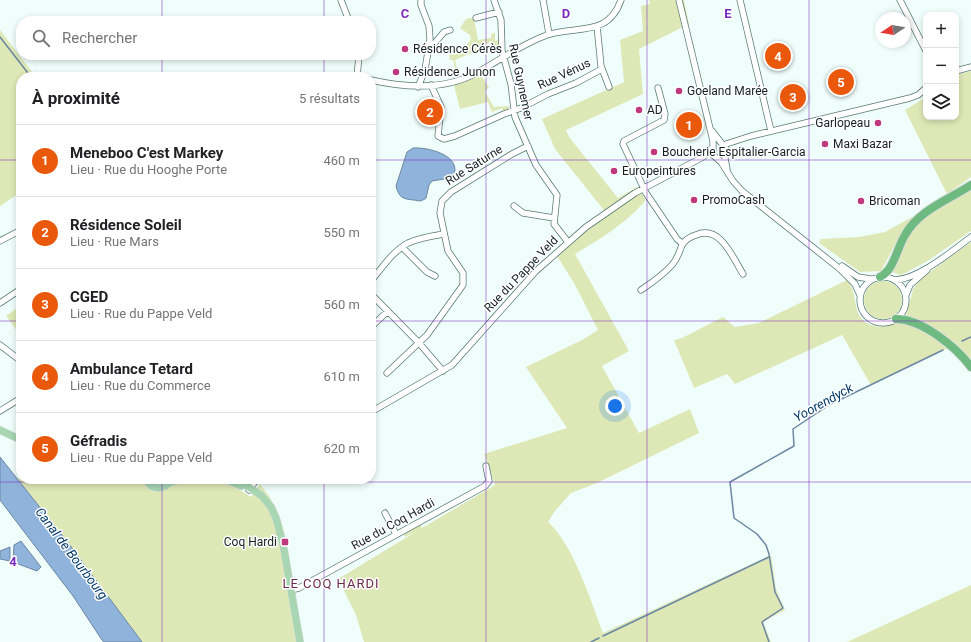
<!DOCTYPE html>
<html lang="fr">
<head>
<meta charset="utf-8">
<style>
  :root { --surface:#fff; --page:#f2f2f2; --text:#202124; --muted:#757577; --line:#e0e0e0; --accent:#ea580c }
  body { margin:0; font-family:Roboto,sans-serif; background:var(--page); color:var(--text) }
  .controls { position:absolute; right:12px; top:12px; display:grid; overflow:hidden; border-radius:8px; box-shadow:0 2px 6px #0003 }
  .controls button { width:36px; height:36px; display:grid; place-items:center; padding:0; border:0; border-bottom:1px solid var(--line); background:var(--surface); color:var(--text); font:20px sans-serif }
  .compass { position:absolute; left:875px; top:12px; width:36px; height:36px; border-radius:50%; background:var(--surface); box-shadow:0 2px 6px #0003; rotate:258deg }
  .you { position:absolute; left:615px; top:406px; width:14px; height:14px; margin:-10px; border:3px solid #fff; border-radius:50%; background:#1a73e8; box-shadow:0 0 0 6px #1a73e833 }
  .badge { display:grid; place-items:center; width:26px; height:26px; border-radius:50%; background:var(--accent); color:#fff; font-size:13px; font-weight:700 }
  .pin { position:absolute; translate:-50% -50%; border:2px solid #fff; box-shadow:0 1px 4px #0006 }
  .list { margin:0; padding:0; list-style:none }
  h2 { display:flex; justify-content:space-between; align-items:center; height:52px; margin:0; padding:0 16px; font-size:17px }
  h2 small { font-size:13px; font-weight:400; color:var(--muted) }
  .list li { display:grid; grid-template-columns:26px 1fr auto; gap:12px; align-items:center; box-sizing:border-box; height:72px; padding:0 16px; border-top:1px solid var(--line) }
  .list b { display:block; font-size:15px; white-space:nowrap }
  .list p { margin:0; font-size:13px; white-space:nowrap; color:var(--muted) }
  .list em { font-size:13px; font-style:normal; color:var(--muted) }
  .icon { flex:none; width:22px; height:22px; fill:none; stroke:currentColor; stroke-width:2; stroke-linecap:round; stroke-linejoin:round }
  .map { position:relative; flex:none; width:971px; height:642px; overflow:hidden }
  .search { position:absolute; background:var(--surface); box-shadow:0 2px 6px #0003; left:16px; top:16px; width:360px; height:44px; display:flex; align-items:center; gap:10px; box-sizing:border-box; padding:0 14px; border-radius:16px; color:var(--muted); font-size:15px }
  .panel { position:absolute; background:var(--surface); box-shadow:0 2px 6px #0003; left:16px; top:72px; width:360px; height:412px; border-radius:16px }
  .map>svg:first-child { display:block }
</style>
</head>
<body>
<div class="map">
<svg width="971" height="642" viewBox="0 0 971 642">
  <rect width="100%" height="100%" fill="#f0fefb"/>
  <path fill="#dee8b6" d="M649,0h35l5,24 -50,25 4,45 -77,36 3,7 49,61 19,-11 9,13c-22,25 -43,37 -71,54l54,97 -27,15 37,67 51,-24 9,24 -102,50 -26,10 -16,18 -7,11c25,22 43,79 55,111l168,-78 5,34 9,21 -22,12 8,20h-407l-8,-27 -18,-36 79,-48 -12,6 -2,-4 17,-9 2,4 73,-43 -11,-31 83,-26 -41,-61 56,-27 16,-10 -24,-47 -17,-27 50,-42 -52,-65 -13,-30 82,-37 -4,-42 23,-9 -2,-25 9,-2z
    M469,18l5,1 4,21 13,-2v-4l4,-1v8l3,-1v13l-1,1 -7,-12 -14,9 -21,9 4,15 -2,1 -4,-16h-3l-1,-6 13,-3 9,-12 -1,-4 -10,-7 6,-9z
    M0,30l36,47h-15v115l-21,14z
    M971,71v106l-24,17 -42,-84 21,-13v20h30v-42z
    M481,75l8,12 -4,5 9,15 16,-1 -2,3 -5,2 -1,-3 -10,4 -4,-10 -28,7 -6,-24z
    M971,189v42l-45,31 -25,13 -9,-3 19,-42 22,-18z
    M916,215l-12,13 -23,43 -21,1 -41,-29 2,-4 38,-2 26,-5z
    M971,242v121l-51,-41 -14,-6 7,-27 9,-11z
    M847,280c11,12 5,31 17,41 16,12 23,1 35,2 18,1 35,14 49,25l-77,37 -29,-50 -107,49 -8,-10 -33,14 -20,-48 8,-2 41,-21 12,10 24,-4z
    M864 300a19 19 0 1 1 38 0a19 19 0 1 1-38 0Z
    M21,305v37l-4,-7v-4l-11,-15z
    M18,479h125c2,7 7,13 15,13 8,0 10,-5 16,-8 26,-10 56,-2 77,13l9,-13c21,26 22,39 29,70l-7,5 14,83h-154z
    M150,479h18l-6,6 -9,-1z
    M971,585v57h-124z"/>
  <path fill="#90b3db" stroke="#6b87a3" d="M413,148c15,-1 48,7 41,27l-4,3 -18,3 -3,4 -3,13c-5,4 -7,3 -12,2 -11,-1 -15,-2 -18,-14l11,-34z
    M0,457l69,87 73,98h-38l-2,-2 -29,-44 -73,-96z
    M21,541l20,26 -4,4 -24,-9 1,-17z
    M10,547v14l-10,-2v-8z"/>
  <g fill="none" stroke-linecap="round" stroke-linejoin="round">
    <path stroke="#6b87a3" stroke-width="1.5" d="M0,37l31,40
      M962,341l9,-4
      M603,636l166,-79
      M591,642l8,-4
      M769,642l-7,-20 21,-14 -8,-16 -6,-38 -3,-9 -9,-11 -23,-16 -4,-36 64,-36 -1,-17 36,-24 114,-55"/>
    <g stroke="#587873" stroke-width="7">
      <path id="minor" d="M341,0l8,21
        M494,0l7,20 1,31 9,33 4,33 21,48 21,30 -3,29 14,18
        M543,0l6,34
        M679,0l34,141v14l8,7 12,19 9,10 98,78 15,15 5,11
        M740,0l31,131
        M900,0l26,51
        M476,18l23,-6
        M597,26l4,40 8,21
        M428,51l16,-19 6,-2
        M956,71l15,-4
        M345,77h9
        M357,77l2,-22
        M371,80c35,8 74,11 107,-8 22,-12 44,-28 69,-37 28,-10 61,3 74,-35
        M431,85l10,22 -3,29 6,3 11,-3 49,-22 17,-6 27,-14 28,-11 26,-14
        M418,87l7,-17 5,-31 -1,-13 -8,-21v-5
        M658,88l7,26 -1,6 -40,21 -1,3 23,49 31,46 6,5
        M712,131l14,18 -1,10 2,10
        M723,145l28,-9 159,-38 8,-3 8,-7
        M514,206l9,7 31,5
        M0,241l21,-11
        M402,247l25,25 8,4
        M842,266l16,11 13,2
        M860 300a23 23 0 1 1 46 0a23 23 0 1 1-46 0Z
        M895,280c24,-1 57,-29 76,-43
        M371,281c11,-13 22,-30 37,-38 11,-5 24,-7 36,-9
        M641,290c12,-8 22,-15 31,-25 7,-8 7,-14 11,-22 3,-3 9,-7 13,-8 24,-11 37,23 47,39
        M371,294l48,49 24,28
        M906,295l4,-10 17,-15
        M0,303l21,-14
        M371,327l17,-16
        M0,345l21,16
        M387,373l40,-38 36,-50v-12l-15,-22 -8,-38 2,-12 9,-9 61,-38 16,-8
        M0,411l21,-13
        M371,412l81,-47 84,-94 50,-44 49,-34 68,-36 10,-9
        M249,490l8,-11
        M385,513l11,21
        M291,590l8,-2 186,-102 4,-5 -3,-15"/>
    </g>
    <g stroke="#d9dbdb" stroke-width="8">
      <path id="major" d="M0,430l21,10
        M146,479c5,12 20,12 25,0
        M225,479l16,7
        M237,479l25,17 9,11 5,11 7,26 17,98
        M169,483l12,-4"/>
    </g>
    <g stroke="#d9dbdb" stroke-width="10">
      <path id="highway" d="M880,277c14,-7 17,-29 25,-42 14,-25 43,-35 66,-50
        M896,319c26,0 60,28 75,48"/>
    </g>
    <use href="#minor" stroke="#fff" stroke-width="5.5"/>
    <use href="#major" stroke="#a8d6b3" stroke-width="7"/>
    <use href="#highway" stroke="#6eba81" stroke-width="8"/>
  </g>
  <path fill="none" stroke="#7b2cbf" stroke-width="1" stroke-opacity="0.55" d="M162,0v21M324,0v21M486,0v642M647,0v642M809,0v642M162,55v22M324,55v22M0,160h21M371,160h600M0,321h21M371,321h600M162,479v163M324,479v163M0,482h971"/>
  <g fill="#bd387d" stroke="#fff" stroke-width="1.5">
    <circle cx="405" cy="49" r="4"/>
    <circle cx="396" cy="72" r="4"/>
    <circle cx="679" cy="91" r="4"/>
    <circle cx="639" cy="110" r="4"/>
    <circle cx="878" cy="123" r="4"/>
    <circle cx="825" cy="144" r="4"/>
    <circle cx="654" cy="152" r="4"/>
    <circle cx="614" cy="171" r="4"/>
    <circle cx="694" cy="200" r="4"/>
    <circle cx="861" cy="201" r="4"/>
    <rect x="281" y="538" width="8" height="8" rx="2"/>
  </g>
  <g text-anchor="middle" stroke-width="3" stroke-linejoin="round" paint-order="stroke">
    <g font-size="12" fill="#14211f" stroke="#fff" text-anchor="start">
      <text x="413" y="53">Résidence Cérès</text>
      <text x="404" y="76">Résidence Junon</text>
      <text x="687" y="95">Goeland Marée</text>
      <text x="647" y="114">AD</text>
      <text x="870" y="127" text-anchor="end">Garlopeau</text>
      <text x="833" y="148">Maxi Bazar</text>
      <text x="662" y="156">Boucherie Espitalier-Garcia</text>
      <text x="622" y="175">Europeintures</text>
      <text x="702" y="204">PromoCash</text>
      <text x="869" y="205">Bricoman</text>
      <text x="277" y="546" text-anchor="end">Coq Hardi</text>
    </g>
    <g font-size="12" fill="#14211f" stroke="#fff">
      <text transform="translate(564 74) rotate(-25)" y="4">Rue Vénus</text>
      <text transform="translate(521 82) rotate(78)" y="4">Rue Guynemer</text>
      <text transform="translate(474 165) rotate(-32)" y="4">Rue Saturne</text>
      <text transform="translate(521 274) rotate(-46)" y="4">Rue du Pappe Veld</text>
      <text transform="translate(393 524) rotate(-29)" y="4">Rue du Coq Hardi</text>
    </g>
    <g font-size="13" font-style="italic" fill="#043b6b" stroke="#fff">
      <text transform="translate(823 402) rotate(-29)" y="5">Yoorendyck</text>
      <text transform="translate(72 553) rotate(53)" y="5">Canal de Bourbourg</text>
    </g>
    <g font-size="13" letter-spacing="1" fill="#6c2b4b" stroke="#fff">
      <text x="331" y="588">LE COQ HARDI</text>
    </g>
  </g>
  <g font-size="13" text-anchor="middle" font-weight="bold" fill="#7b2cbf" stroke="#fff" stroke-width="3" stroke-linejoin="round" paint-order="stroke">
    <text x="405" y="18">C</text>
    <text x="566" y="18">D</text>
    <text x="728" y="18">E</text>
    <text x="13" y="566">4</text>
  </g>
</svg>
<div class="controls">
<button>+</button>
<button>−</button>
<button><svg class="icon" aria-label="layers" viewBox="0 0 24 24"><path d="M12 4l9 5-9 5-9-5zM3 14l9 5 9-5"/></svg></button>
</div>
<svg class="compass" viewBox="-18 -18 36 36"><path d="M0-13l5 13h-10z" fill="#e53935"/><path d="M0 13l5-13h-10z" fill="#757577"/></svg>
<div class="you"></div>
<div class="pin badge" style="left:689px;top:125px">1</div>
<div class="pin badge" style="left:430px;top:112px">2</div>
<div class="pin badge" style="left:793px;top:97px">3</div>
<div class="pin badge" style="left:778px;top:56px">4</div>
<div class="pin badge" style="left:841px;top:82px">5</div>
<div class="search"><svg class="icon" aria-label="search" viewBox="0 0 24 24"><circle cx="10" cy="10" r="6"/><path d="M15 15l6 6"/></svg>Rechercher</div>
<section class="panel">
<h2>À proximité<small>5 résultats</small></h2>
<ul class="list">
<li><span class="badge">1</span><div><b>Meneboo C'est Markey</b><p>Lieu · Rue du Hooghe Porte</p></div><em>460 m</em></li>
<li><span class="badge">2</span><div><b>Résidence Soleil</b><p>Lieu · Rue Mars</p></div><em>550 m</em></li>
<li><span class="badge">3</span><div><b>CGED</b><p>Lieu · Rue du Pappe Veld</p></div><em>560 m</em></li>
<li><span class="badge">4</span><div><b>Ambulance Tetard</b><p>Lieu · Rue du Commerce</p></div><em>610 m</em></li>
<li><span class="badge">5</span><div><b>Géfradis</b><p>Lieu · Rue du Pappe Veld</p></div><em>620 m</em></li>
</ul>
</section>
</div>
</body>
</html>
